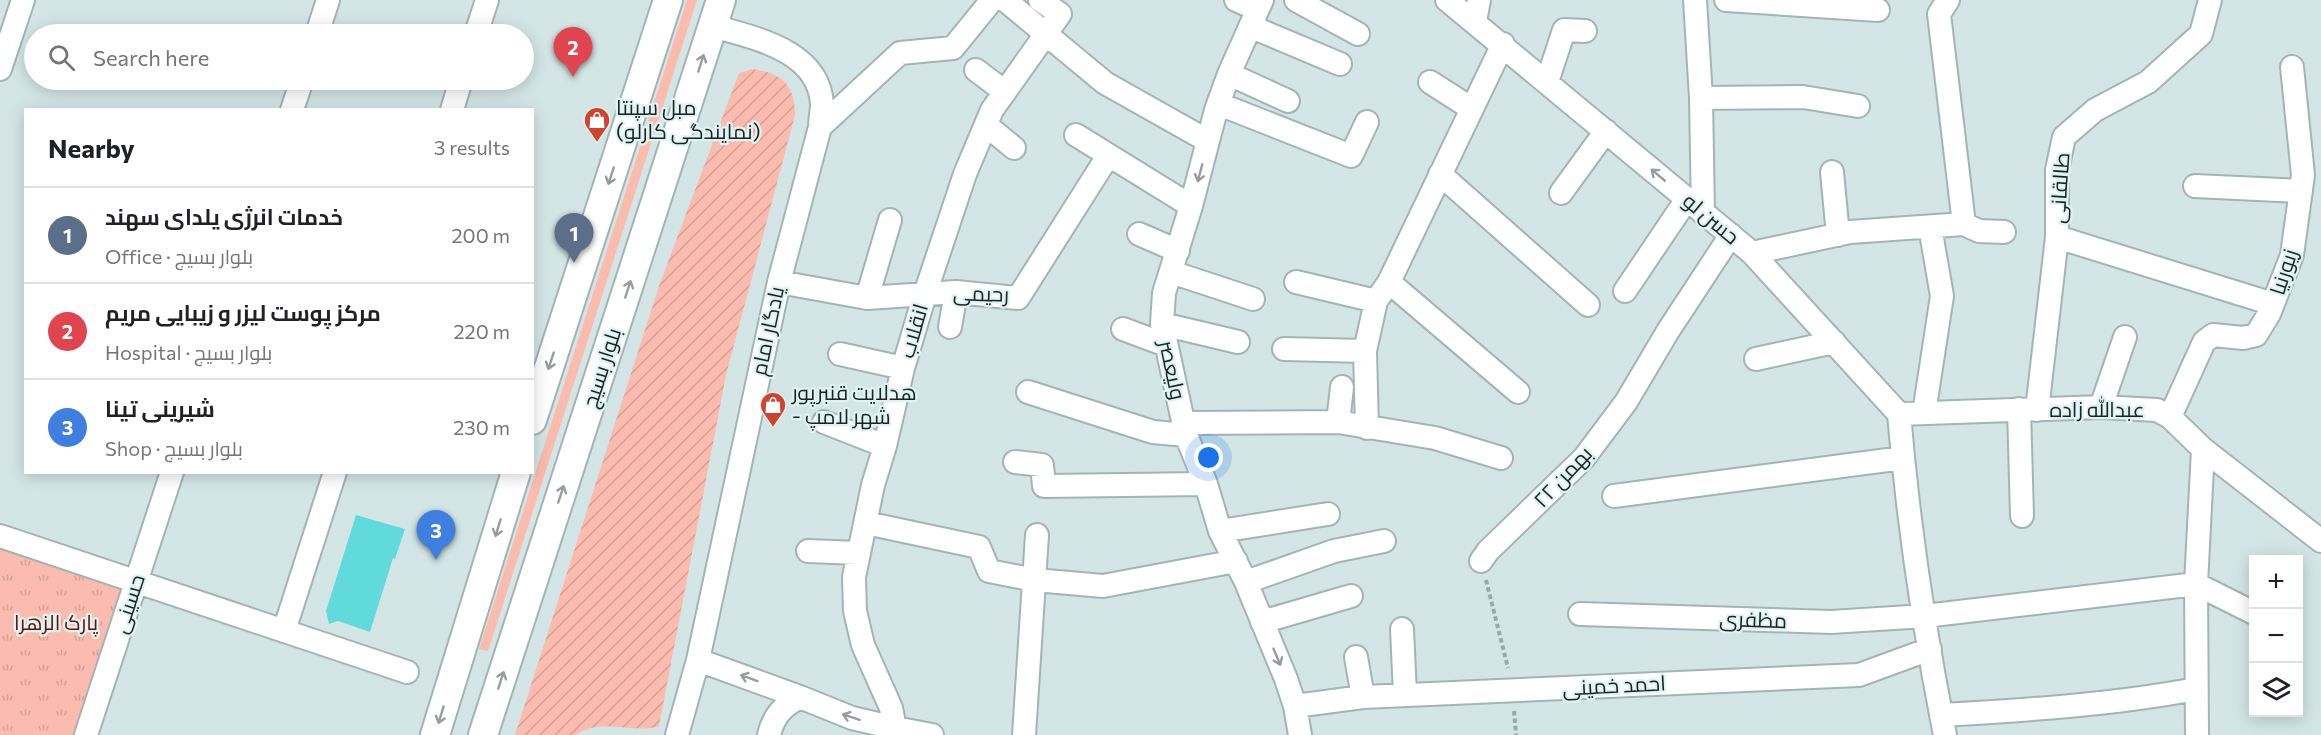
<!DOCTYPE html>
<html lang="en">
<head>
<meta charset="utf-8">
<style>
  :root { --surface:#fff; --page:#f6f6f6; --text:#202124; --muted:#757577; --line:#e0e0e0; --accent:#cf432f }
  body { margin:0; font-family:Commissioner,Cairo,sans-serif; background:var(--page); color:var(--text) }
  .controls { position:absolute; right:18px; bottom:18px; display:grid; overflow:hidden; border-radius:0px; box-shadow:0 3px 15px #0003 }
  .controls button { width:54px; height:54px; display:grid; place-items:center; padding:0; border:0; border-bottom:2px solid var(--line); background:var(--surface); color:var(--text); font:30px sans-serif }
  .you { position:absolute; left:1209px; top:458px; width:21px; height:21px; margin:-15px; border:4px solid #fff; border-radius:50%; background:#1a73e8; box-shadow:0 0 0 9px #1a73e833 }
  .badge { display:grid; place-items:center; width:39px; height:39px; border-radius:50%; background:var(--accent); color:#fff; font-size:20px; font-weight:700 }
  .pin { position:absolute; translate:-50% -50px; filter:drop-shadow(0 2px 3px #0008) }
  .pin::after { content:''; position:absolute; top:32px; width:21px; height:18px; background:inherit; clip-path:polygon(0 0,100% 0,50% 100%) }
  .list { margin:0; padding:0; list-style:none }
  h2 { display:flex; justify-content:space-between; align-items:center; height:78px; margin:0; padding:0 24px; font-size:26px }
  h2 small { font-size:20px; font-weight:400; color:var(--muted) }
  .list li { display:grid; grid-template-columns:39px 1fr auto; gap:18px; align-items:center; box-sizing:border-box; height:96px; padding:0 24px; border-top:2px solid var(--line) }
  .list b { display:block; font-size:22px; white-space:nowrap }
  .list p { margin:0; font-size:20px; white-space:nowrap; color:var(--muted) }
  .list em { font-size:20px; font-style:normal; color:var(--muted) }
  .icon { flex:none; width:33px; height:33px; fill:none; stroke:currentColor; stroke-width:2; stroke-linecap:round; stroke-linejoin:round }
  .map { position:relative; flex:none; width:2321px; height:735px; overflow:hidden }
  .search { position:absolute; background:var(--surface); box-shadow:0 3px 15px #0003; left:24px; top:24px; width:510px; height:66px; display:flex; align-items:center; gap:15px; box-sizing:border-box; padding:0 21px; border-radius:33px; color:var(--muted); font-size:22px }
  .panel { position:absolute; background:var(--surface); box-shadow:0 3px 15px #0003; left:24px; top:108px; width:510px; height:366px; border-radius:0px }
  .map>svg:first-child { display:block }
</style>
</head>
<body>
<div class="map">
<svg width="2321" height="735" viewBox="0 0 2321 735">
  <defs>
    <pattern id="park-tufts" width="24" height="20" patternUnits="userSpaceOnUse" patternTransform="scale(1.5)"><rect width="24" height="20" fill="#fbbbaf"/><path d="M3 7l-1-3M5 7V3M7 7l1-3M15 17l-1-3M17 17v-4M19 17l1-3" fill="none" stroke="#d7a096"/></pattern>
    <pattern id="garden-furrows" width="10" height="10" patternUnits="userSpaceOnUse" patternTransform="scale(1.5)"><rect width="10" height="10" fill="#fbbbaf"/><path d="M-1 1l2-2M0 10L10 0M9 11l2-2" fill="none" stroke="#d7a096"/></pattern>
  </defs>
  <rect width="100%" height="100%" fill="#d3e6e5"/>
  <path fill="#fbbbaf" d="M687,0h10l-209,651 -9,-2z"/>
  <path fill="url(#park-tufts)" d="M0,545l127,40 -49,150h-78z"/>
  <path fill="url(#garden-furrows)" d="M752,69c29,4 43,15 43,46l-69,260 -67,351c-26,9 -55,-10 -84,9h-60l144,-449 80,-213z"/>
  <path fill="#61dadb" d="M356,515l49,14 -10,30 -2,-1 -23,74 -32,-11 -9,3 -3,-13z"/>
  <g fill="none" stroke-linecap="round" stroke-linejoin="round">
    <g stroke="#a3b4b4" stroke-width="26">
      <path id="minor" d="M1005,0l100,83 103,58
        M1236,0l21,9
        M1262,0l-33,74 -13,36 -25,96 -27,87 -2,31 24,111 20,49 14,47 26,51 40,97 9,27 5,29
        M1296,0l62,34
        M1447,0l305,253 147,161
        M1695,0l6,98 2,115
        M1726,0l152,10
        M1948,0l-9,14 25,210
        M1475,21l4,-21
        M1252,27l88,37
        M317,34l11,-34
        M476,34l11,-34
        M0,69l23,-69
        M976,70l29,22
        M1229,74l59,27
        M1430,82l42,27
        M1547,82l17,-52 21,1
        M1701,98l102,-1 55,9
        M1219,104l132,52 16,-34
        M292,110l10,-30
        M452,110l9,-30
        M986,125l28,23
        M820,127l80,-74 53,-5 39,-48
        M1076,135l115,71
        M1832,172l6,63
        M1440,174l148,131
        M2195,186l106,5
        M1561,193l45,-62
        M1139,234l39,17
        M2057,237l216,67
        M1752,253l98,-21 114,-8 15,7 25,1
        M1171,272l82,27
        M779,282l88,16 89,-6 62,6 90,-142
        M1296,282l80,19
        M1389,282l129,110
        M1625,291l62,-92
        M867,298l23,-78
        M1162,324l76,18
        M950,327l6,-35
        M1123,329l43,16
        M1284,349l81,2
        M840,354l63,14
        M1756,359l78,-17
        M1028,392l125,40 33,3
        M2101,407l24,-70
        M2019,409l3,107
        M2037,410l20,-173v-67l7,-33 31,-27 53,-28 53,-48 9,-34
        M1924,413l18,-117 -12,-69
        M1899,414l202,-7 56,3 13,7 33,32 118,92
        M1899,414c9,107 25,216 46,321
        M2170,417l34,-75 9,-7 30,3 13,-3 13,-21 23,-59 11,-80 -11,-108
        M824,422l61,24
        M1338,422l4,-35
        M1183,423l155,-1 97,16 66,20
        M1367,428l-2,-77 11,-50 13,-19 114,-238
        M1015,462l27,3 2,21 162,-2
        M1614,496l289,-38
        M866,523l113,24 10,24 46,9 68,6 133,-25
        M1220,531l108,-17
        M0,536l407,136
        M808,551l50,2
        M1481,561l7,-10 96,-93 42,-56 42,-71 63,-96
        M1246,582l88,-31 50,-10
        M1580,614l251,8 94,-6 271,-32 58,29
        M1262,622l89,-26
        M1402,629l3,66
        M284,631l51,-159
        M1356,657l7,40
        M698,660l102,37
        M1295,706l68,-9 496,-22 71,-26
        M1941,715c85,-5 170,-10 255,-26
        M86,735l86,-263
        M677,735l21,-75 81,-378 41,-155c0,-8 2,-16 2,-23 -3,-54 -68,-66 -109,-78
        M769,735c5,-20 13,-28 31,-38l52,21 43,10 10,6
        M932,735l-37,-7 -4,-20 -28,-63 -8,-34 -1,-34 19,-92 12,-39 18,-78 22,-74 40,-120 27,-64 68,-96 -20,-14
        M1024,735l13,-200
        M2197,735l-1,-151 7,-135"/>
    </g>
    <g stroke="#a3b4b4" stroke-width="32">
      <path id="major" d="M532,420l136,-420
        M435,735l81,-263
        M483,735l238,-735"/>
    </g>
    <path stroke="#9aa9a8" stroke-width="4" stroke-dasharray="4.5 3" stroke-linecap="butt" d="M1486,580l22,88
      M1514,711l2,24"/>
    <use href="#minor" stroke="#fff" stroke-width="22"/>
    <use href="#major" stroke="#fff" stroke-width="28"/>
  </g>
  <defs><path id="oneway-shaft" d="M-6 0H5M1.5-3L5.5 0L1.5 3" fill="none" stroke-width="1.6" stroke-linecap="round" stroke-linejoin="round" transform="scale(1.5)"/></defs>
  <g stroke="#989c9c">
    <use href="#oneway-shaft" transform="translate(701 63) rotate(-72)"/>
    <use href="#oneway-shaft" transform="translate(1200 173) rotate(105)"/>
    <use href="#oneway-shaft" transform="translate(1658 175) rotate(-140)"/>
    <use href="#oneway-shaft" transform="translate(611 176) rotate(108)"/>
    <use href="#oneway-shaft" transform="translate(628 289) rotate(-72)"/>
    <use href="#oneway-shaft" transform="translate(551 361) rotate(108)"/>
    <use href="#oneway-shaft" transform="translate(561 494) rotate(-72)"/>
    <use href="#oneway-shaft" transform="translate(498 528) rotate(107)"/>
    <use href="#oneway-shaft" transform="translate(1277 657) rotate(67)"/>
    <use href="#oneway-shaft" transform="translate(749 678) rotate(-160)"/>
    <use href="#oneway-shaft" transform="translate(501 680) rotate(-72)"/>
    <use href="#oneway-shaft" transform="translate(441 715) rotate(107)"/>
    <use href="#oneway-shaft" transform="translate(851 717) rotate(-162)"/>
  </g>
  <defs>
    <g id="shop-pin" transform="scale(1.35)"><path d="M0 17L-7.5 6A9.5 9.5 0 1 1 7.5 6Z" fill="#cf432f" stroke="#e0f3f3"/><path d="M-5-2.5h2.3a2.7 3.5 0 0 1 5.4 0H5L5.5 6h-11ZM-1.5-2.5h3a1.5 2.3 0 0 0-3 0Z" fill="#fff"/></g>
  </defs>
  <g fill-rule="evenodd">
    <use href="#shop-pin" x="597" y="120"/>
    <use href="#shop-pin" x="773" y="405"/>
  </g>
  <g text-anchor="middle" stroke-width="4.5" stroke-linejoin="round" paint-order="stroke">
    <g font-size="21" fill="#1b2222" stroke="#e0f3f3" text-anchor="start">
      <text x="616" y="115">مبل سپنتا<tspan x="616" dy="24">(نمایندگی کارلو)</tspan></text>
      <text x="792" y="400">هدلایت قنبرپور<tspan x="792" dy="24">- شهر لامپ</tspan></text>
    </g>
    <g font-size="21" fill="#1b2222" stroke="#e0f3f3">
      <text transform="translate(2060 188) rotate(-86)" y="7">طالقانی</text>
      <text transform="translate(1711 219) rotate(40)" y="7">حسن لو</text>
      <text transform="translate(2284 272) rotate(-72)" y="7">زیورنیا</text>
      <text transform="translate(981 294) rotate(2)" y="7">رحیمی</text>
      <text transform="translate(768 331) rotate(-78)" y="7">یادگار امام</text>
      <text transform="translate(914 331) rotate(-74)" y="7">انقلاب</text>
      <text transform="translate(602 368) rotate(-72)" y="7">بلوار بسیج</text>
      <text transform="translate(1172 370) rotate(78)" y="7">ولیعصر</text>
      <text x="2097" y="417">عبدالله زاده</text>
      <text transform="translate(1563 477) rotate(-47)" y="7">۲۲ بهمن</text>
      <text transform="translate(129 604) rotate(-72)" y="7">حسینی</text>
      <text transform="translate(1753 620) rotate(2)" y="7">مظفری</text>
      <text transform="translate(1614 686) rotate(-3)" y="7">احمد خمینی</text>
    </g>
    <g font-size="21" fill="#60130a" stroke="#e0f3f3">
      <text x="56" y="630">پارک الزهرا</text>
    </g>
  </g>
</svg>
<div class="controls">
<button>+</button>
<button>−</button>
<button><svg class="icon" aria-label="layers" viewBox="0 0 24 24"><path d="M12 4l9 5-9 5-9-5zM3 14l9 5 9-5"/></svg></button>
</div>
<div class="you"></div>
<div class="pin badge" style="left:574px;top:263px;background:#5c6f8a">1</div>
<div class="pin badge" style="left:573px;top:77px;background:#e0444e">2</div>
<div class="pin badge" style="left:436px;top:560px;background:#3f7fe0">3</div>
<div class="search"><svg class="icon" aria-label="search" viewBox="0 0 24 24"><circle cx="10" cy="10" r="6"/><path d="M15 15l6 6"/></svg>Search here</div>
<section class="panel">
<h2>Nearby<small>3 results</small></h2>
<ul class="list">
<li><span class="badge" style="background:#5c6f8a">1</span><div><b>خدمات انرژی یلدای سهند</b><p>Office · بلوار بسیج</p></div><em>200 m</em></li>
<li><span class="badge" style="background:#e0444e">2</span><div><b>مرکز پوست لیزر و زیبایی مریم</b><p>Hospital · بلوار بسیج</p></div><em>220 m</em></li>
<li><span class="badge" style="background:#3f7fe0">3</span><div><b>شیرینی تینا</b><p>Shop · بلوار بسیج</p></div><em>230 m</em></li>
</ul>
</section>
</div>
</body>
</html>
